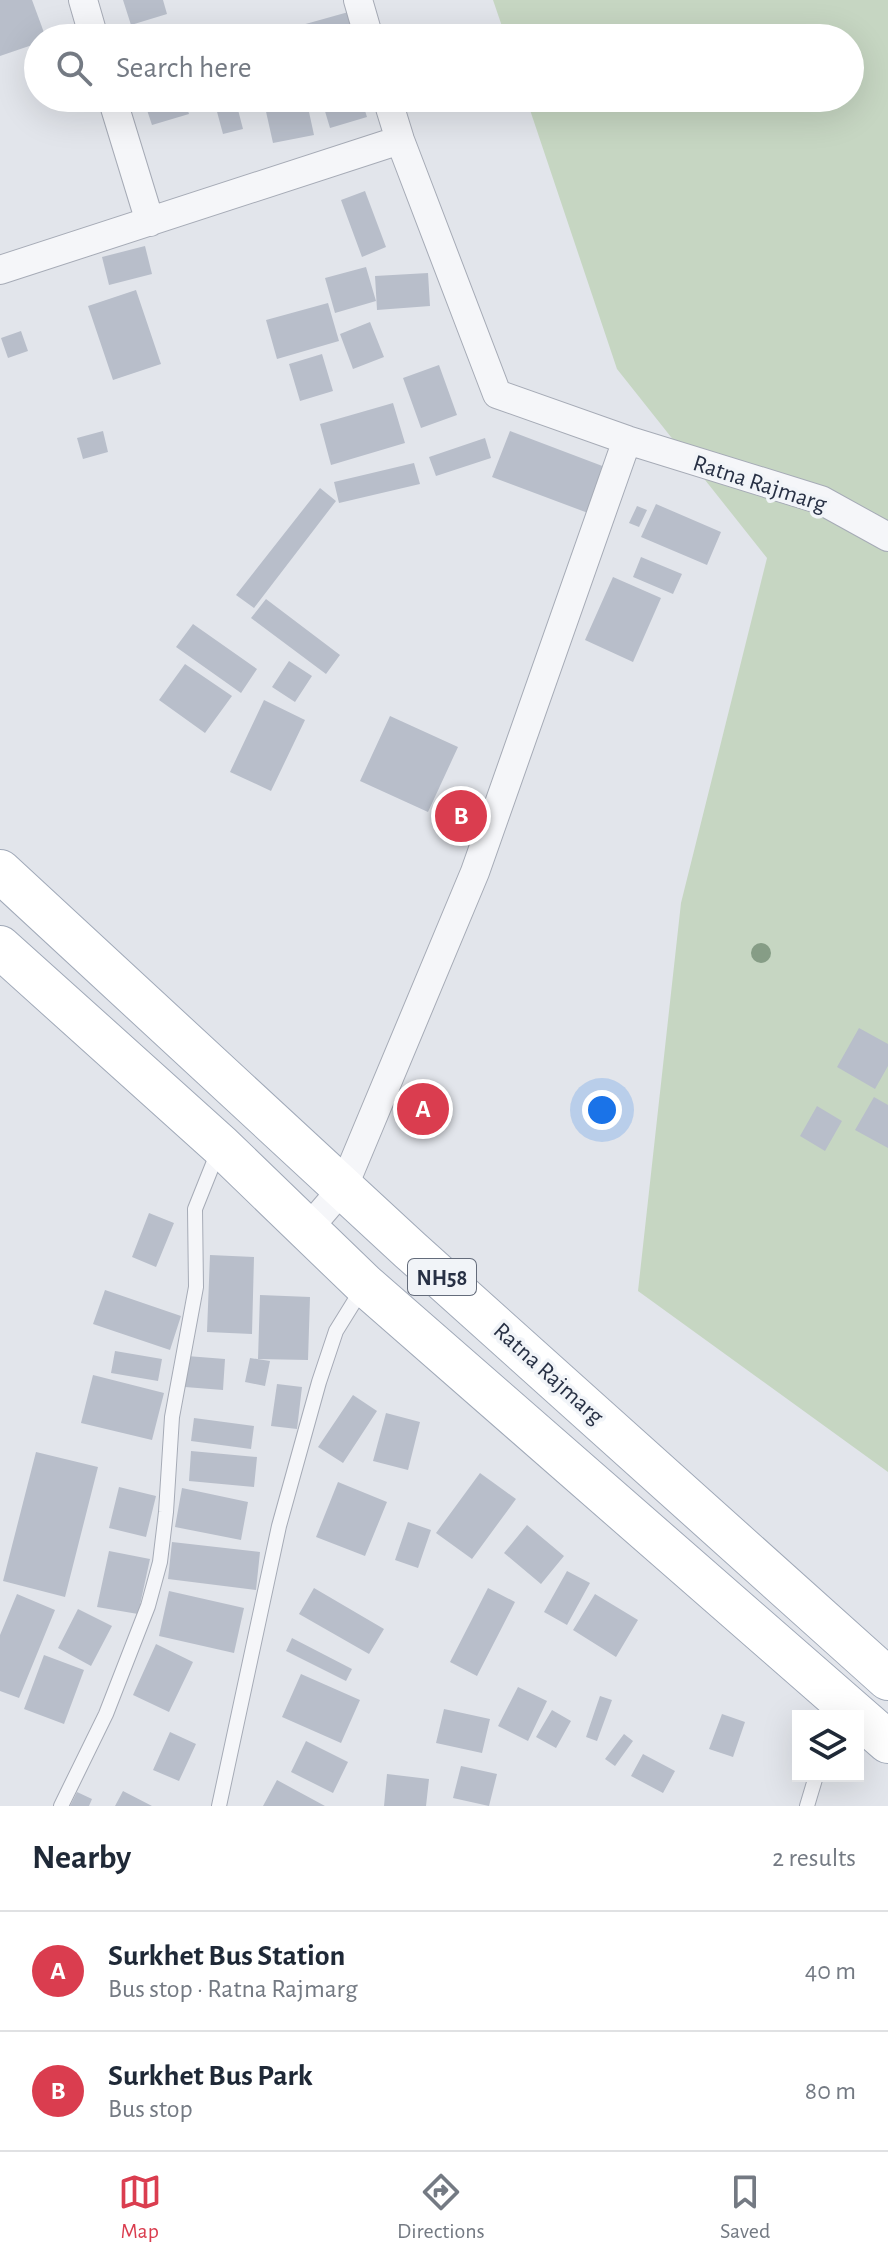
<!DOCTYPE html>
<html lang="en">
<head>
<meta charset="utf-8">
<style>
  :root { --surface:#fff; --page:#f2f2f3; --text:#1f2937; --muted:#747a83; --line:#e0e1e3; --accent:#da3d4f }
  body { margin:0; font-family:"Alegreya Sans",sans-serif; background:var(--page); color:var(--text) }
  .controls { position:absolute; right:24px; bottom:24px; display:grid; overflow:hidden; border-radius:0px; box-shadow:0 8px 32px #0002 }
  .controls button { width:72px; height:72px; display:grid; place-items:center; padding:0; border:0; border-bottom:2px solid var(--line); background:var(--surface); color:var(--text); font:40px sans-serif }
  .you { position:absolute; left:602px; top:1110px; width:28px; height:28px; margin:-20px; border:6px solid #fff; border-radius:50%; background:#1a73e8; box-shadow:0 0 0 12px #1a73e833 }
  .badge { display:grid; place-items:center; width:52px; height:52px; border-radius:50%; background:var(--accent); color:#fff; font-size:26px; font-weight:700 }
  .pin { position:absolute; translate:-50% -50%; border:4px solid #fff; box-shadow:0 2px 8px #0006 }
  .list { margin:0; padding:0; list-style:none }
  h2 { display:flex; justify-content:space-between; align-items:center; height:104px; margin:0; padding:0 32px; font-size:34px }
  h2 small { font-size:26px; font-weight:400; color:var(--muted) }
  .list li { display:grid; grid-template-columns:52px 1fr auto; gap:24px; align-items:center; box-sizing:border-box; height:120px; padding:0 32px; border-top:2px solid var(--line) }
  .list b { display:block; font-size:30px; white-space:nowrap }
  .list p { margin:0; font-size:26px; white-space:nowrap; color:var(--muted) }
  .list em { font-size:26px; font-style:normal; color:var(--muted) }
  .icon { flex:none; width:44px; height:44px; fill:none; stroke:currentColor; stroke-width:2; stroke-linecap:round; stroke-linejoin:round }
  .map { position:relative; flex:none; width:888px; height:1806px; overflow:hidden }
  .search { position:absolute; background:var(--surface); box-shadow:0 8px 32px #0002; left:24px; right:24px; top:24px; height:88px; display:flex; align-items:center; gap:20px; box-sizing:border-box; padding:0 28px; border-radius:44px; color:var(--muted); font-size:30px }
  .sheet { height:344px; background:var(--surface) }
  nav { display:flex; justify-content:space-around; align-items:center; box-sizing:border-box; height:112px; border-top:2px solid var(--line); background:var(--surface); font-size:22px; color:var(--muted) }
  nav a { display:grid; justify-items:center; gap:4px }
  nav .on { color:var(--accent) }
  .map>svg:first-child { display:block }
</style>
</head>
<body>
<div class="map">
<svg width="888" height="1806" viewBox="0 0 888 1806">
  <rect width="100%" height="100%" fill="#e2e5eb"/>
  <path fill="#c6d6c2" d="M493,0h395v1472l-250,-181 43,-388 86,-345 -150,-189 -91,-271h324v-60h-344z"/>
  <path fill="#b8beca" d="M0,0h32l14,38h-8v5l-38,13z
    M123,0h40l4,14 -36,11z
    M352,11l7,27h-100v-1z
    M161,25l4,13h-42v-1z
    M143,98h41l5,16 -37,11z
    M263,98h43l8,37 -41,8z
    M321,98h40l6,19 -37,11z
    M236,102l7,27 -20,5 -7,-26z
    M365,191l21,56 -24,10 -21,-57z
    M145,246l7,28 -43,11 -7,-28z
    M366,267l10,34 -41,12 -10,-35z
    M428,273l2,33 -53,4 -2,-34z
    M136,290l25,74 -48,16 -25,-74z
    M328,303l11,38 -62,18 -11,-39z
    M370,322l14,35 -31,12 -13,-35z
    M21,331l7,20 -20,7 -7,-20z
    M322,354l11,37 -33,10 -11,-37z
    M439,365l18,50 -36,13 -18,-50z
    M393,403l12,40 -74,22 -11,-41z
    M103,431l5,21 -25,7 -6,-21z
    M510,431l95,36 -17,46 -96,-36z
    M485,438l6,20 -55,18 -7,-19z
    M414,463l6,21 -81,19 -5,-21z
    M320,488l16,13 -82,107 -18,-13z
    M656,504l65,28 -14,33 -66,-28z
    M637,506l10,4 -8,17 -10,-4z
    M641,557l41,17 -9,20 -40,-17z
    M613,577l48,21 -28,64 -48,-22z
    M266,599l74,56 -14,19 -75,-56z
    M193,624l64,45 -16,24 -65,-46z
    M289,661l23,15 -17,26 -23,-15z
    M185,664l47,32 -27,37 -46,-33z
    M264,700l41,20 -34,71 -41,-19z
    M390,716l68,31 -30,65 -68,-31z
    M859,1028l29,16v22l-13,23 -38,-22z
    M874,1097l14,8v43l-33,-18z
    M817,1106l25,15 -17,30 -25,-15z
    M149,1213l25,10 -18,44 -24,-10z
    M210,1255l44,2 -2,77 -45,-2z
    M105,1290l76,26 -11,34 -77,-26z
    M260,1295l50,2 -2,63 -50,-1z
    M115,1351l47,8 -4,22 -47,-8z
    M187,1356l38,3 -2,31 -38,-3z
    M250,1358l20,3 -5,25 -20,-4z
    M93,1375l71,18 -12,47 -71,-17z
    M277,1384l25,3 -5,42 -26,-3z
    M353,1395l24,16 -34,52 -25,-16z
    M386,1413l34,9 -12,48 -35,-9z
    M194,1418l60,8 -3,23 -60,-8z
    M191,1451l66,6 -3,30 -65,-6z
    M36,1452l62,15 -33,130 -62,-16z
    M480,1473l36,26 -44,60 -36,-26z
    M338,1482l49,20 -22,54 -49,-19z
    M119,1487l37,9 -10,41 -37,-9z
    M182,1488l66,14 -7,38 -66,-13z
    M408,1522l23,8 -13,38 -23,-8z
    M527,1525l37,31 -23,28 -37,-31z
    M172,1542l88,10 -4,38 -88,-11z
    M109,1551l41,8 -12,55 -41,-7z
    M567,1571l23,12 -23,42 -23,-13z
    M314,1588l70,41 -15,25 -70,-40z
    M488,1588l27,14 -38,74 -27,-14z
    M169,1591l75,17 -10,45 -75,-17z
    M17,1594l38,16 -36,88 -19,-7v-56z
    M595,1594l43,26 -22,37 -43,-27z
    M78,1609l34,17 -21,40 -33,-18z
    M292,1638l60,31 -6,12 -60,-30z
    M156,1644l37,18 -24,50 -36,-17z
    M44,1655l40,15 -20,54 -40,-15z
    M301,1674l59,26 -19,43 -59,-26z
    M518,1687l29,14 -19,40 -30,-15z
    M600,1696l12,4 -15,41 -11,-4z
    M444,1709l46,10 -8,34 -46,-10z
    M552,1710l19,11 -15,27 -20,-11z
    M722,1714l23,8 -12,35 -24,-8z
    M170,1732l26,12 -17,37 -26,-11z
    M624,1734l9,7 -18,25 -10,-7z
    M306,1741l42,21 -15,31 -42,-21z
    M643,1754l32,17 -12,22 -32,-17z
    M461,1766l36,8 -8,32 -36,-8z
    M387,1774l42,5 -3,27h-42z
    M277,1780l48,26h-62z
    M123,1791l29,15h-37z
    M77,1792l15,7 -3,7h-19z"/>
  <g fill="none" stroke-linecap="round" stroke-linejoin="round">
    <g stroke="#a6abb6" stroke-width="16">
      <path id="lane" d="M61,1806l45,-92 42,-108 12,-44 6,-50 6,-95 24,-130 -1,-78 24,-60
        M219,1806l60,-280 40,-144 17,-51 26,-42
        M807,1806l9,-30"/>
    </g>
    <g stroke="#a6abb6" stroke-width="30">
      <path id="street" d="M83,0l11,38
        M358,0l11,38
        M112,98l38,124
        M0,270l400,-130
        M627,440l194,60 67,37
        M307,1230l36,-42 132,-316 152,-432 -130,-46 -97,-254 -13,-42"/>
    </g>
    <g stroke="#a0a9b8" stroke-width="44">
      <path id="primary" d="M0,871l410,379 478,429
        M0,947l220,198 145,140 523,457"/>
    </g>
    <use href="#lane" stroke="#f5f6f9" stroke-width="14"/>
    <use href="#street" stroke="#f5f6f9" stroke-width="28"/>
    <use href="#primary" stroke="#fff" stroke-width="42"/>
  </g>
  <circle fill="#869d86" cx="761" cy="953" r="10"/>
  <g text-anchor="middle" stroke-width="7" stroke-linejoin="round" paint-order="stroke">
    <rect fill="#f1f4f8" stroke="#646c7b" stroke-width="2" x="408" y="1259" width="68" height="36" rx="6"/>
    <g font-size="22" font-weight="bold" fill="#283145">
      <text x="442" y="1285">NH58</text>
    </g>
    <g font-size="24" fill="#283145" stroke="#f1f4f8">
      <text transform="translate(760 483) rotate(18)" y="8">Ratna Rajmarg</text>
      <text transform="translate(549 1373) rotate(42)" y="8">Ratna Rajmarg</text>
    </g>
  </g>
</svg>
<div class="controls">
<button><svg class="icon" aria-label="layers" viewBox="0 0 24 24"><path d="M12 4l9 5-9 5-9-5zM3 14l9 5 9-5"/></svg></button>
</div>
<div class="you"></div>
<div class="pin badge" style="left:423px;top:1109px">A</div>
<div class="pin badge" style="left:461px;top:816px">B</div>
<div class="search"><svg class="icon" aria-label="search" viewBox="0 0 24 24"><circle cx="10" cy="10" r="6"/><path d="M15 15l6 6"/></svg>Search here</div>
</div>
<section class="sheet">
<h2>Nearby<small>2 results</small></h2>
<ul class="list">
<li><span class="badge">A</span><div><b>Surkhet Bus Station</b><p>Bus stop · Ratna Rajmarg</p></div><em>40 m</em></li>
<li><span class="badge">B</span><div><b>Surkhet Bus Park</b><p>Bus stop</p></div><em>80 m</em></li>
</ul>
</section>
<nav>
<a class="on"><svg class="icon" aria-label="map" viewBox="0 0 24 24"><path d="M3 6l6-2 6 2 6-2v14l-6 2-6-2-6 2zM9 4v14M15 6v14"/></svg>Map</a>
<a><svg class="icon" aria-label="directions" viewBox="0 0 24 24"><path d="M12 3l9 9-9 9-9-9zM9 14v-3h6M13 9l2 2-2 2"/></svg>Directions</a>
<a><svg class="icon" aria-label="saved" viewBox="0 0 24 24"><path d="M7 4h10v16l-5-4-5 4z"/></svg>Saved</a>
</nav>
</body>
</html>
